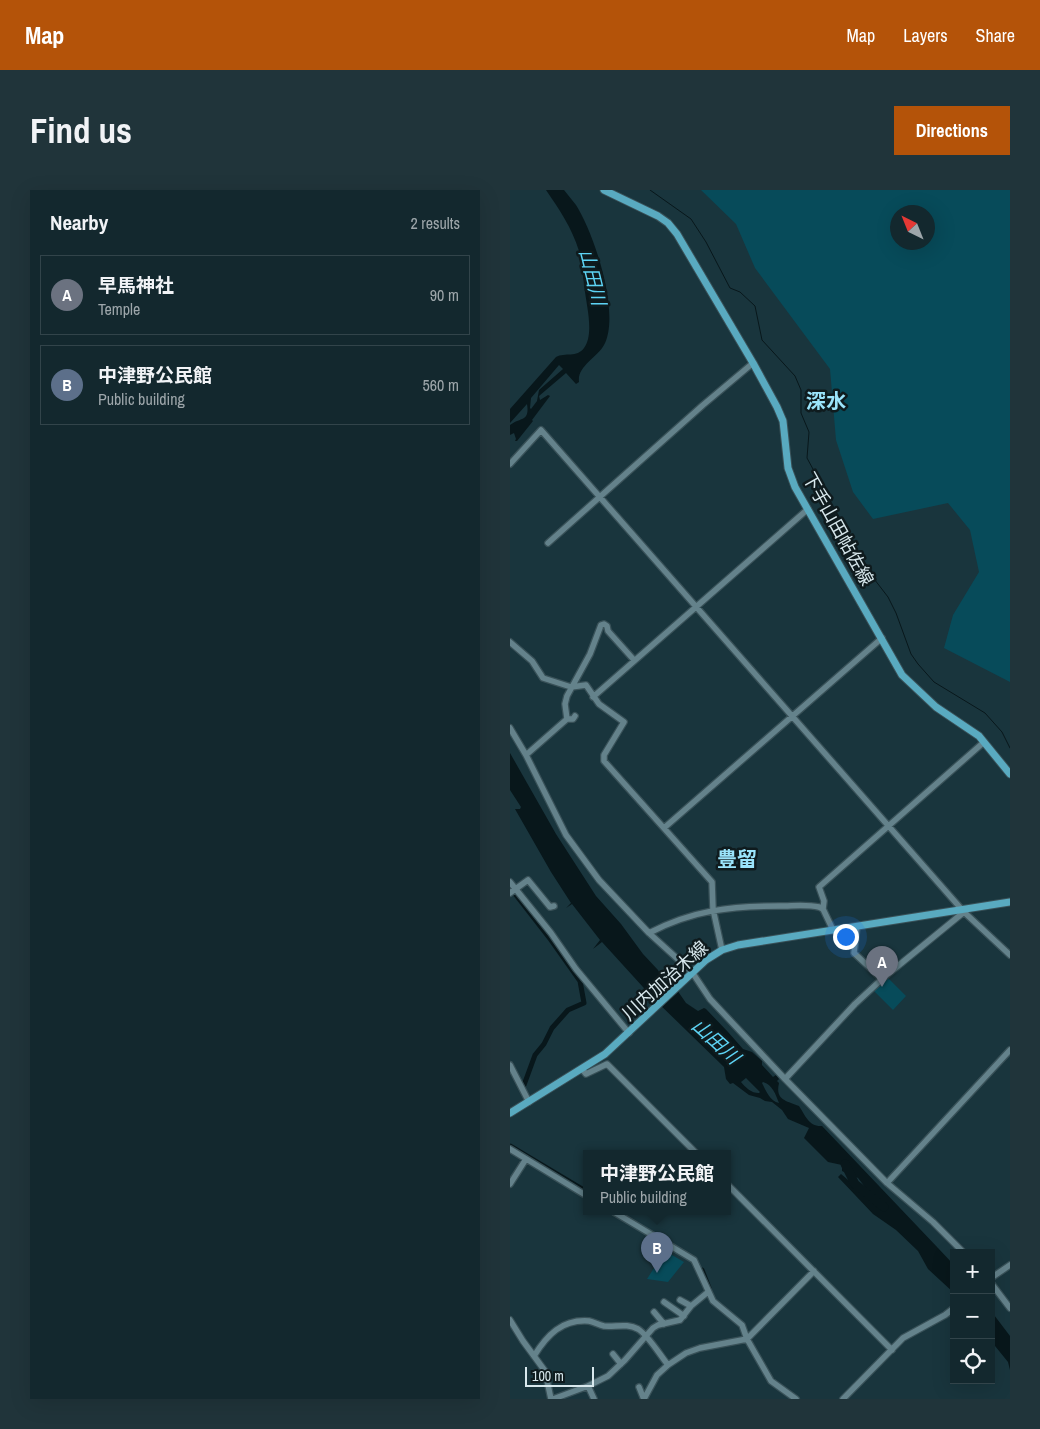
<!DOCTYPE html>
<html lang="en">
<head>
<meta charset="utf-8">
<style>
  :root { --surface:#13282e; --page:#20343a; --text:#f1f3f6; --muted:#9da6aa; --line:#32444a; --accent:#b45309 }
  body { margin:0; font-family:"Archivo Narrow","Noto Sans JP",sans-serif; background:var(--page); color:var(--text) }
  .controls { position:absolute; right:15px; bottom:15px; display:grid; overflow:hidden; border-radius:0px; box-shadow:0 5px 20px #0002 }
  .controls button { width:45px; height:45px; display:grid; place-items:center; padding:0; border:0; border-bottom:1px solid var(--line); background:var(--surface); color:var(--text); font:25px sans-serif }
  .compass { position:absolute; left:380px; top:15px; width:45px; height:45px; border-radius:50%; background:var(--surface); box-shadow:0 5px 20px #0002; rotate:317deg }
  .scale { position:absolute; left:15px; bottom:12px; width:69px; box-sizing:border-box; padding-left:5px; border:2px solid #d8e8ed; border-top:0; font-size:14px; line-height:18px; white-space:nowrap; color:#d8e8ed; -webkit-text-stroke:4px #0f1b1e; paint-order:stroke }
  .you { position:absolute; left:335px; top:746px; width:18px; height:18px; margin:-12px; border:4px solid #fff; border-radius:50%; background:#1a73e8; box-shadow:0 0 0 8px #1a73e833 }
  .badge { display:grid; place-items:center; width:32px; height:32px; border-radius:50%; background:var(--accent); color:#fff; font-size:16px; font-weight:700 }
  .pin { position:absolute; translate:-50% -41px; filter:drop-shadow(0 1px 2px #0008) }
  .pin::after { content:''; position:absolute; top:26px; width:18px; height:15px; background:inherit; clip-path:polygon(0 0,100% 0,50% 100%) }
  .popup { position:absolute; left:73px; top:960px; width:148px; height:65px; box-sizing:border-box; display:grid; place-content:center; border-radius:0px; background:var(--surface); filter:drop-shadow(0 1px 4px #0005); font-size:16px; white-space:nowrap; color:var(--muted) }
  .popup b { font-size:19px; color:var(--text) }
  .popup::after { content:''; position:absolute; left:50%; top:100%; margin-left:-10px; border:10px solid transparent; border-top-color:var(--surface) }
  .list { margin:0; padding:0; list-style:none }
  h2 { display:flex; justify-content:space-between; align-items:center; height:65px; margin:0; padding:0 20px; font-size:21px }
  h2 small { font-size:16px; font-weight:400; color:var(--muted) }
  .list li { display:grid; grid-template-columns:32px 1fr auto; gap:15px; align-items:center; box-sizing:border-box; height:80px; margin:0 10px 10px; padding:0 10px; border:1px solid var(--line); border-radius:0px }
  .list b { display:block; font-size:19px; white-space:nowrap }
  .list p { margin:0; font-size:16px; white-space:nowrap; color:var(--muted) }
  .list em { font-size:16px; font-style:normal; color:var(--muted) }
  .icon { flex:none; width:28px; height:28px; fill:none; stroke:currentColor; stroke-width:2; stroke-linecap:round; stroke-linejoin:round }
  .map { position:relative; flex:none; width:500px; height:1209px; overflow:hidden; border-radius:0px }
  header { display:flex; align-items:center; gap:30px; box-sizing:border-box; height:70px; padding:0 25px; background:var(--accent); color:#fff }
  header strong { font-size:24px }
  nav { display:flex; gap:28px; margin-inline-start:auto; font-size:18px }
  .intro { display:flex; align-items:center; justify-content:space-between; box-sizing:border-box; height:120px; padding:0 30px }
  h1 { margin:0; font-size:35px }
  .button { padding:12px 22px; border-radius:0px; background:var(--accent); color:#fff; font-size:18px; font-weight:700 }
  main { display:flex; gap:30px; padding:0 30px }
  aside { flex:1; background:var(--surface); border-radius:0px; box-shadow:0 5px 20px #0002 }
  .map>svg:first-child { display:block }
</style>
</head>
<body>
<header>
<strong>Map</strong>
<nav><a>Map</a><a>Layers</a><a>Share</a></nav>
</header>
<div class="intro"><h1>Find us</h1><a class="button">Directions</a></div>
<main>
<aside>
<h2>Nearby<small>2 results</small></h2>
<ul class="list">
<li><span class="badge" style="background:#6b7280">A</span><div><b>早馬神社</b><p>Temple</p></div><em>90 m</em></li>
<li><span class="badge" style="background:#5c6f8a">B</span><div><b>中津野公民館</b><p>Public building</p></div><em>560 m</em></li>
</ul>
</aside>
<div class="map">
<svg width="500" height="1209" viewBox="0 0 500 1209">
  <rect width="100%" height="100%" fill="#19353d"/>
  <path fill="#074b5a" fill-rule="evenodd" d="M191,0h309v492l-66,-34 9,-33 26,-43 -9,-42 -22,-27 -75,16 -20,-27 -17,-52 -6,-71 -75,-101 -19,-44zM418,22v30h-30v-30z
    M377,787l19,19 -13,14 -20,-20z
    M155,1061l19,11 -16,20 -21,-3z"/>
  <path fill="#08171b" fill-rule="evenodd" d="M36,0h18c4,5 8,10 12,15 18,28 45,109 28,140 -7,13 -27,21 -25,37l-3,2 -10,-11 -27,23 1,4 8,-5 2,1 -18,24 1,1 -16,20h-2l1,-2 -2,-6 -4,2v-10c10,-8 20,-3 17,-21l-17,19v-14l46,-52c9,-5 21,1 28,-9 10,-13 3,-41 1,-56 -2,-13 -2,-28 -6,-41 -7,-23 -20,-42 -33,-61zM49,175l4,4 -24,21 -2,11 -6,8 -1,-1 1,-10z
    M0,563l46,81 40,62 25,28 22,30 15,16 5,10 5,5 9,5 9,13 12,8 6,-3 2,1 22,23 15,17 9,3 10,9v4l11,12 3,-2 3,4 -2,2 2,2c-4,17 7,18 20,23 6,9 10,21 23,20l116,122 16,17v28l-26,-24 -10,-18 -22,-21 -23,-16 -35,-37 3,-3 31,26h3l-17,-22 -16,-7v-6l-14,-3 -24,-24 5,-10 -21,-9 -6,-9 -10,-8 -7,-1 -5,-3 -11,-3 -16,-12 -3,1 -4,-5 -2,-12 -71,-69 -51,-56 -9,7 7,-9 -28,-36 -6,4 5,-5 -20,-31 -36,-63h5l1,-2 -11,-17zM236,888l14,14 -1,1c-8,0 -13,-5 -18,-11zM253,892c9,2 13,13 16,21 -9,-2 -13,-12 -17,-20z
    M481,1121l19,25v34l-2,-8 -17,-21z"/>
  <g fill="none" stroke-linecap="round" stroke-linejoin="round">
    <path stroke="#08171b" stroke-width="1" d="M140,0l41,29 15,23 24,46 10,4 15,14 7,34 33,36 6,14v23l8,19 -2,26 61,113 20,26 8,16 15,41 7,10 16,18 51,31 17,19 8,16"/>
    <path stroke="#08171b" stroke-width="5" d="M6,705l35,45 29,41 4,22 -16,7 -16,18 -8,16 -9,11 -11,30
      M0,956l77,46
      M192,1080l7,18"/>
    <path stroke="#08171b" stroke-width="9" d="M335,974l10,20 29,23"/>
    <g stroke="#395158" stroke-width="8">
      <path id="minor" d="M0,274l31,-34 423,482 46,43
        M38,353l155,-138 50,-42
        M0,452l22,19 11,17 28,9 15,-2 13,19 25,18 -20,33v6l108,121 1,27 9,41
        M83,507l215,-188
        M57,529h6l2,-3
        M0,538l16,27 40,80 33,45 50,53 43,39 18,27 75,80 102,104 46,39 31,31
        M16,565l41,-36 -2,-15 2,-8 23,-42 11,-29 3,-1 3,2 1,5 26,29
        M154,638l218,-190
        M0,692l41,51 25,36 53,64
        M0,703l18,-13 22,27 4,-1
        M313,719l1,-8 -5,-14 165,-145
        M347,736l-3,27 28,26
        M139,743c44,-23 82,-27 131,-27 13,0 26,-2 39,1l4,2 10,21
        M0,875l19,37
        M72,879l4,5 21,-10 90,90
        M275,889l70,-75 27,-25 82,-67
        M0,959l77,47
        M377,993l123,-133
        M0,994l16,-25
        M217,994l165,166
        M104,1022l80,48 19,41 29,24 5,14 24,42 25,18
        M481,1088l19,-13
        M481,1093l19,25
        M170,1110l11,6
        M154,1112l20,14
        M144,1122l10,12
        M0,1130l13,21 22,30 6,28
        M103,1164l8,10
        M24,1166c13,-21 28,-37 55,-35 5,1 10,4 15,5 12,1 23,-3 34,3 10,6 22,26 30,36l-11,10 -13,24
        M158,1175l18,-12 14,-5 47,-9 67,-68
        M78,1196l20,-10 17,-16 28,-32 5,-3 22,-5 11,-14 17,-14
        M129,1197l4,10
        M43,1209l35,-13 6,13
        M333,1209l60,-61 42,-23 9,-7"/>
    </g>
    <g stroke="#395158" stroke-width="9">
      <path id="major" d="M94,0l54,26 10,7 9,11 76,129 24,44 6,14 5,47 7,19 107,188 34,32 43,29 31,38
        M0,923l95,-59 101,-94 16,-10 16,-5 272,-43"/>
    </g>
    <use href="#minor" stroke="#64828b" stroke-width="5.5"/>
    <use href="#major" stroke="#59aac0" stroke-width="7"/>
  </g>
  <g text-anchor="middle" stroke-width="5" stroke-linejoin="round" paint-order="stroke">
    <g font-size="18" fill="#d8e8ed" stroke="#0f1b1e">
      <text transform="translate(328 339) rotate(61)" y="6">下手山田帖佐線</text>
      <text transform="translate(155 791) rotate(-42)" y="6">川内加治木線</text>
    </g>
    <g font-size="19" font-style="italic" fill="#5dd3f4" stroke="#0f1b1e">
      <text transform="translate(83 87) rotate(76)" y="7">山田川</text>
      <text transform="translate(206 851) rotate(42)" y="7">山田川</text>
    </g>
    <g font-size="20" font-weight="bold" fill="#9ae4fb" stroke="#0f1b1e">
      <text x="316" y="218">深水</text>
      <text x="227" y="676">豊留</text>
    </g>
  </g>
</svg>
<div class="controls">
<button>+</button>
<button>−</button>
<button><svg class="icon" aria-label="locate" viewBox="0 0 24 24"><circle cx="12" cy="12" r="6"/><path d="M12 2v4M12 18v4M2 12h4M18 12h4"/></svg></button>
</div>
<svg class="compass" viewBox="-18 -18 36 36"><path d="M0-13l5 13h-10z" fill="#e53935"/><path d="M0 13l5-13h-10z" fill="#9da6aa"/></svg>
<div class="scale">100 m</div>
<div class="you"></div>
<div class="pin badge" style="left:372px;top:797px;background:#6b7280">A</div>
<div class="pin badge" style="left:147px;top:1083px;background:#5c6f8a">B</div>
<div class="popup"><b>中津野公民館</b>Public building</div>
</div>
</main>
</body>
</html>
